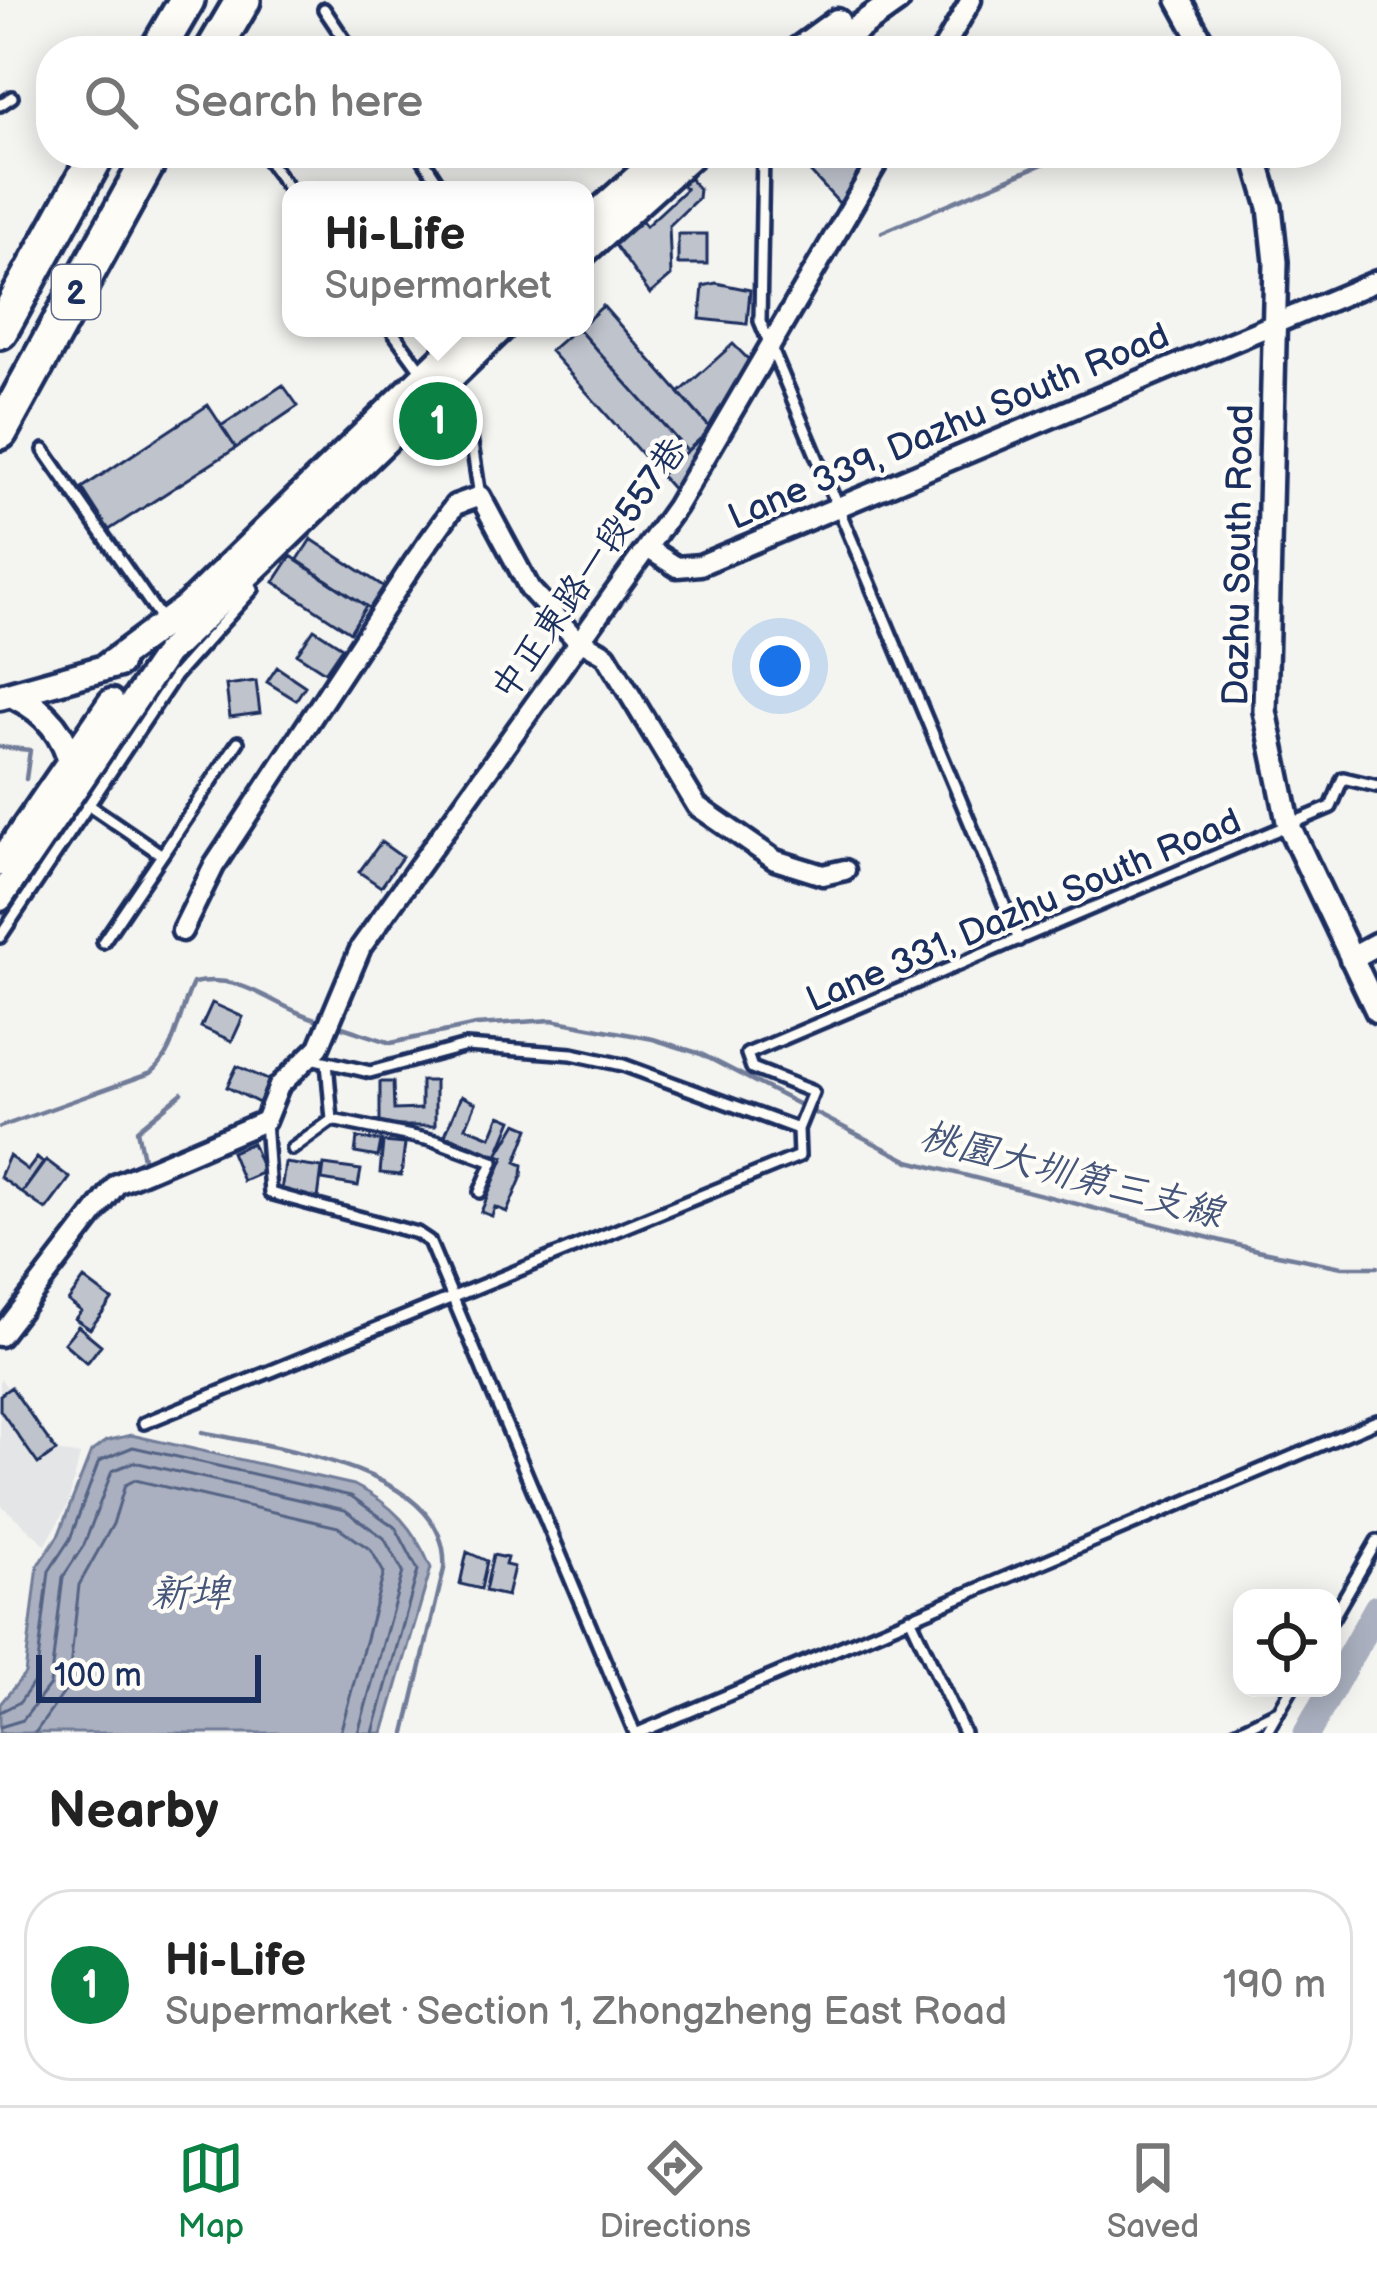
<!DOCTYPE html>
<html lang="en">
<head>
<meta charset="utf-8">
<style>
  :root { --surface:#fff; --page:#f6f6f6; --text:#222; --muted:#767676; --line:#e0e0e0; --accent:#0b8043 }
  body { margin:0; font-family:"Balsamiq Sans","LXGW WenKai TC",sans-serif; background:var(--page); color:var(--text) }
  .controls { position:absolute; right:36px; bottom:36px; display:grid; overflow:hidden; border-radius:24px; box-shadow:0 6px 30px #0003 }
  .controls button { width:108px; height:108px; display:grid; place-items:center; padding:0; border:0; border-bottom:3px solid var(--line); background:var(--surface); color:var(--text); font:60px sans-serif }
  .scale { position:absolute; left:36px; bottom:30px; width:225px; box-sizing:border-box; padding-left:12px; border:6px solid #1b2f5e; border-top:0; font-size:33px; line-height:42px; white-space:nowrap; color:#1b2f5e; -webkit-text-stroke:9px #fdfcf7; paint-order:stroke }
  .you { position:absolute; left:780px; top:666px; width:42px; height:42px; margin:-30px; border:9px solid #fff; border-radius:50%; background:#1a73e8; box-shadow:0 0 0 18px #1a73e833 }
  .badge { display:grid; place-items:center; width:78px; height:78px; border-radius:50%; background:var(--accent); color:#fff; font-size:39px; font-weight:700 }
  .pin { position:absolute; translate:-50% -50%; border:6px solid #fff; box-shadow:0 3px 12px #0006 }
  .popup { position:absolute; left:282px; top:181px; width:312px; height:156px; box-sizing:border-box; display:grid; place-content:center; border-radius:24px; background:var(--surface); filter:drop-shadow(0 3px 9px #0005); font-size:39px; white-space:nowrap; color:var(--muted) }
  .popup b { font-size:45px; color:var(--text) }
  .popup::after { content:''; position:absolute; left:50%; top:100%; margin-left:-24px; border:24px solid transparent; border-top-color:var(--surface) }
  .list { margin:0; padding:0; list-style:none }
  h2 { display:flex; justify-content:space-between; align-items:center; height:156px; margin:0; padding:0 48px; font-size:51px }
  h2 small { font-size:39px; font-weight:400; color:var(--muted) }
  .list li { display:grid; grid-template-columns:78px 1fr auto; gap:36px; align-items:center; box-sizing:border-box; height:192px; margin:0 24px 24px; padding:0 24px; border:3px solid var(--line); border-radius:48px }
  .list b { display:block; font-size:45px; white-space:nowrap }
  .list p { margin:0; font-size:39px; white-space:nowrap; color:var(--muted) }
  .list em { font-size:39px; font-style:normal; color:var(--muted) }
  .icon { flex:none; width:66px; height:66px; fill:none; stroke:currentColor; stroke-width:2; stroke-linecap:round; stroke-linejoin:round }
  .map { position:relative; flex:none; width:1377px; height:1733px; overflow:hidden }
  .search { position:absolute; background:var(--surface); box-shadow:0 6px 30px #0003; left:36px; right:36px; top:36px; height:132px; display:flex; align-items:center; gap:30px; box-sizing:border-box; padding:0 42px; border-radius:48px; color:var(--muted); font-size:45px }
  .sheet { height:372px; background:var(--surface) }
  nav { display:flex; justify-content:space-around; align-items:center; box-sizing:border-box; height:168px; border-top:3px solid var(--line); background:var(--surface); font-size:33px; color:var(--muted) }
  nav a { display:grid; justify-items:center; gap:6px }
  nav .on { color:var(--accent) }
  .map>svg:first-child { display:block }
</style>
</head>
<body>
<div class="map">
<svg width="1377" height="1733" viewBox="0 0 1377 1733">
  <rect width="100%" height="100%" fill="#f4f4f1"/>
  <filter id="ink" filterUnits="userSpaceOnUse"><feTurbulence type="fractalNoise" baseFrequency=".00833" numOctaves="2"/><feDisplacementMap in="SourceGraphic" scale="24" xChannelSelector="R" yChannelSelector="G"/><feConvolveMatrix kernelMatrix="1 2 1 2 8 2 1 2 1" color-interpolation-filters="sRGB"/></filter>
  <g filter="url(#ink)">
    <path fill="#e4e5e6" d="M0,1378l56,73 24,4 -12,49 -22,41 -46,-41z"/>
    <path fill="#aab0bf" stroke="#717c98" stroke-width="3" d="M131,1435l223,50c39,19 60,43 77,83l-48,165h-383v-29l25,-30 13,-109 21,-31 32,-82 15,-11z"/>
    <g fill="none" stroke-linecap="round" stroke-linejoin="round">
      <path stroke="#546385" stroke-width="3" d="M0,1712l20,-10 16,-23 13,-108 21,-32 29,-78 34,-14 218,49 45,32 22,42 -45,163
        M0,1727l23,-7 27,-35 13,-108 21,-32 28,-74 22,-9 211,48 39,28 19,34 -45,161
        M35,1733l33,-46 11,-102 34,-61 12,-39 10,-5 203,47 33,23 13,23 -44,160"/>
      <path stroke="#717c98" stroke-width="4.5" d="M882,232l187,-79
        M0,747l30,3 -4,29
        M333,1024l58,19 85,-18 76,-5 101,19 48,15 208,107 348,89 85,17h35
        M0,1127l151,-54c25,-21 27,-59 42,-90 52,-11 78,24 129,38
        M144,1163l-7,-33 45,-37
        M202,1432c71,16 250,36 242,137l-39,164"/>
      <path stroke="#aab0bf" stroke-width="27" d="M1307,1733l70,-125"/>
    </g>
    <path fill="#bfc3cc" stroke="#1b2f5e" stroke-width="3" d="M812,153h59l-31,51 -39,-42z
      M689,178l10,11 -1,9 -29,28 2,50 -21,18 -35,-49 27,-24 4,5 40,-37 -4,-4z
      M678,234h29v30h-29z
      M716,283l34,7 -3,34 -47,-5 3,-33z
      M603,306l108,123 -24,22 -109,-122z
      M559,328h18l110,123 -27,24 -110,-124 17,-15z
      M733,344l20,20 -76,130 -17,-19 51,-46 -32,-36z
      M283,385l15,21 -62,42 -15,-22z
      M208,405l28,43 -127,82 -27,-42z
      M439,407l30,33 -17,15 -30,-33z
      M311,539l75,49 -14,22 -75,-49z
      M291,556l75,50 -16,26 -76,-50z
      M314,629l28,18 -17,25 -28,-18z
      M277,667l28,19 -9,14 -29,-18z
      M256,681l4,32 -30,4 -4,-32z
      M381,842l21,15 -21,30 -22,-15z
      M212,1003l31,14 -11,24 -31,-14z
      M237,1066l33,15 -11,22 -32,-16z
      M421,1081h14v45h-55v-44h13l1,28 27,-1z
      M461,1096l15,7 -10,24 25,10 9,-22 12,5 -15,36 -52,-21z
      M517,1123l12,5 -13,34 7,3 -1,11 -15,36 -12,-5 -3,9 -11,-4 23,-55 -6,-2z
      M357,1138l24,3 -3,16 -23,-4z
      M383,1142l22,2 -4,31 -21,-2z
      M252,1143l12,29 -21,9 -12,-29z
      M9,1156l19,14 9,-12 6,5 -21,30 -22,-16z
      M46,1160l24,18 -24,32 -24,-17z
      M285,1163l37,5 -4,31 -37,-8z
      M324,1165l37,5 -3,16 -36,-6z
      M84,1279l28,21 -22,29 -15,-10 6,-8 -13,-10z
      M78,1326l23,19 -14,18 -23,-20z
      M11,1387l45,64 -18,13 -38,-54v-15z
      M467,1552l20,9 -6,28 -21,-5z
      M493,1555l14,3 -2,7 9,2 -7,29 -22,-5z"/>
    <g fill="none" stroke-linecap="round" stroke-linejoin="round">
      <g stroke="#1b2f5e" stroke-width="18">
        <path id="service" d="M324,9l28,42
          M0,105l12,-8
          M419,153l24,37
          M763,153l-3,168 259,619
          M267,159l24,33
          M390,328l32,44
          M439,395l32,43 9,58
          M44,450l118,170
          M89,805l73,50 -59,87
          M162,855l76,-113
          M0,937l175,-261 78,-87 -6,-12
          M332,1120l104,21 57,21 -13,30
          M265,1121l5,72 147,40 12,8 206,492
          M798,1129l15,-37 -61,-24 -5,-14 584,-247 12,-29 34,8
          M292,1149l40,-29 -5,-58
          M144,1423l655,-267 -1,-27 -175,-64 -51,-11 -106,-8 -96,26 -59,-14
          M910,1617l54,116
          M1332,1619l45,-78
          M638,1733l739,-312
          M1233,1733l45,-22
          M1266,1733l26,-45"/>
      </g>
      <g stroke="#1b2f5e" stroke-width="27">
        <path id="minor" d="M942,51l29,-51
          M647,548l30,19 23,-2 677,-284
          M182,931l32,-65 201,-305 40,-56 25,-9 50,93 43,47 33,19 91,151 78,54 48,15 22,-5
          M0,1336l117,-152 148,-63 14,-35 40,-39 42,-100 315,-440 207,-354"/>
      </g>
      <g stroke="#1b2f5e" stroke-width="30">
        <path id="tertiary" d="M1179,0l28,51
          M1254,153l16,54 6,55 -11,449 24,115 88,185
          M1351,958l26,-14"/>
      </g>
      <g stroke="#1b2f5e" stroke-width="33">
        <path id="secondary" d="M797,51l40,-29
          M825,51l72,-51
          M585,224l79,-71
          M585,251l109,-98
          M104,668l81,-60 288,-280
          M0,697l119,-33
          M17,697c30,15 48,37 56,71
          M0,863l111,-161
          M0,898l166,-244 336,-326"/>
      </g>
      <g stroke="#1b2f5e" stroke-width="42">
        <path id="motorway" d="M157,51l30,-51
          M213,51l30,-51
          M0,331l98,-178
          M0,432l153,-279"/>
      </g>
      <use href="#service" stroke="#fdfcf7" stroke-width="9"/>
      <use href="#minor" stroke="#fdfcf7" stroke-width="18"/>
      <use href="#tertiary" stroke="#fdfcf7" stroke-width="21"/>
      <use href="#secondary" stroke="#fdfcf7" stroke-width="24"/>
      <use href="#motorway" stroke="#fdfcf7" stroke-width="33"/>
    </g>
  </g>
  <g text-anchor="middle" stroke-width="9" stroke-linejoin="round" paint-order="stroke">
    <rect fill="#fdfcf7" stroke="#5f6c8c" stroke-width="3" x="52" y="265" width="48" height="54" rx="9"/>
    <g font-size="33" font-weight="bold" fill="#1b2f5e">
      <text x="76" y="304">2</text>
    </g>
    <g font-size="36" fill="#1b2f5e" stroke="#fdfcf7">
      <text transform="translate(948 425) rotate(-23)" y="13">Lane 339, Dazhu South Road</text>
      <text transform="translate(1237 555) rotate(-89)" y="13">Dazhu South Road</text>
      <text transform="translate(588 568) rotate(-55)" y="13">中正東路一段557巷</text>
      <text transform="translate(1023 909) rotate(-23)" y="13">Lane 331, Dazhu South Road</text>
    </g>
    <g font-size="39" font-style="italic" fill="#46567b" stroke="#fdfcf7">
      <text transform="translate(1072 1173) rotate(15)" y="14">桃園大圳第三支線</text>
      <text x="190" y="1606">新埤</text>
    </g>
  </g>
</svg>
<div class="controls">
<button><svg class="icon" aria-label="locate" viewBox="0 0 24 24"><circle cx="12" cy="12" r="6"/><path d="M12 2v4M12 18v4M2 12h4M18 12h4"/></svg></button>
</div>
<div class="scale">100 m</div>
<div class="you"></div>
<div class="pin badge" style="left:438px;top:421px">1</div>
<div class="popup"><b>Hi-Life</b>Supermarket</div>
<div class="search"><svg class="icon" aria-label="search" viewBox="0 0 24 24"><circle cx="10" cy="10" r="6"/><path d="M15 15l6 6"/></svg>Search here</div>
</div>
<section class="sheet">
<h2>Nearby<small></small></h2>
<ul class="list">
<li><span class="badge">1</span><div><b>Hi-Life</b><p>Supermarket · Section 1, Zhongzheng East Road</p></div><em>190 m</em></li>
</ul>
</section>
<nav>
<a class="on"><svg class="icon" aria-label="map" viewBox="0 0 24 24"><path d="M3 6l6-2 6 2 6-2v14l-6 2-6-2-6 2zM9 4v14M15 6v14"/></svg>Map</a>
<a><svg class="icon" aria-label="directions" viewBox="0 0 24 24"><path d="M12 3l9 9-9 9-9-9zM9 14v-3h6M13 9l2 2-2 2"/></svg>Directions</a>
<a><svg class="icon" aria-label="saved" viewBox="0 0 24 24"><path d="M7 4h10v16l-5-4-5 4z"/></svg>Saved</a>
</nav>
</body>
</html>
